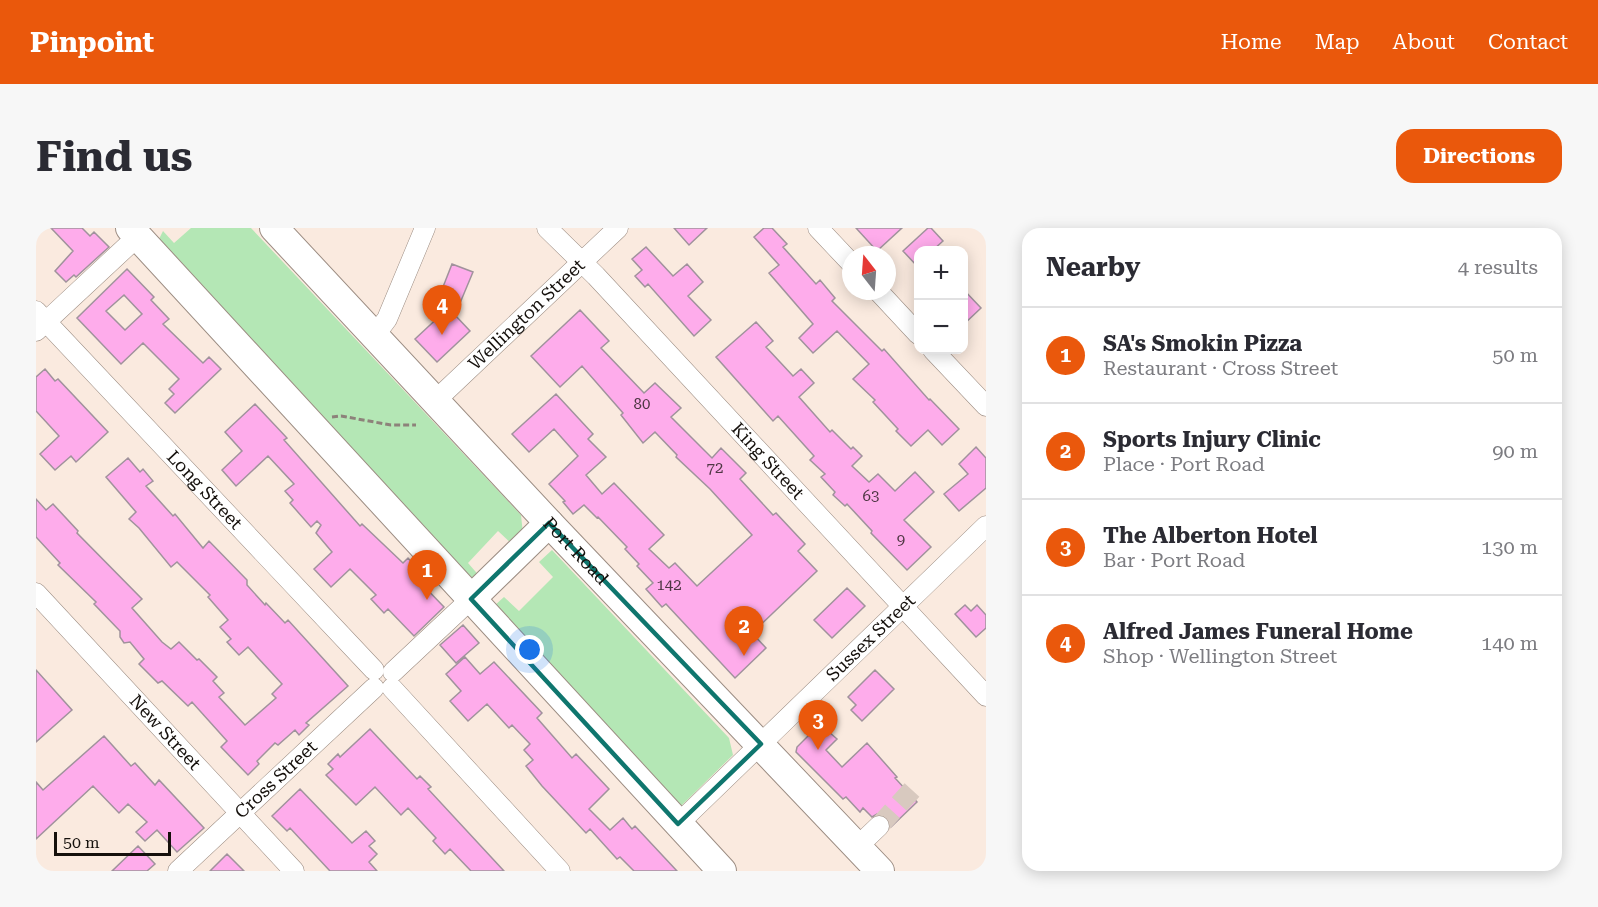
<!DOCTYPE html>
<html lang="en">
<head>
<meta charset="utf-8">
<style>
  :root { --surface:#fff; --page:#f7f7f7; --text:#2b2b33; --muted:#7c7c81; --line:#e1e1e2; --accent:#ea580c }
  body { margin:0; font-family:"Roboto Serif",serif; background:var(--page); color:var(--text) }
  .controls { position:absolute; right:18px; top:18px; display:grid; overflow:hidden; border-radius:12px; box-shadow:0 3px 15px #0003 }
  .controls button { width:54px; height:54px; display:grid; place-items:center; padding:0; border:0; border-bottom:2px solid var(--line); background:var(--surface); color:var(--text); font:30px sans-serif }
  .compass { position:absolute; left:806px; top:18px; width:54px; height:54px; border-radius:50%; background:var(--surface); box-shadow:0 3px 15px #0003; rotate:343deg }
  .scale { position:absolute; left:18px; bottom:15px; width:117px; box-sizing:border-box; padding-left:6px; border:3px solid #15100c; border-top:0; font-size:16px; line-height:21px; white-space:nowrap; color:#15100c; -webkit-text-stroke:4px #faeadf; paint-order:stroke }
  .you { position:absolute; left:494px; top:422px; width:21px; height:21px; margin:-15px; border:4px solid #fff; border-radius:50%; background:#1a73e8; box-shadow:0 0 0 9px #1a73e833 }
  .badge { display:grid; place-items:center; width:39px; height:39px; border-radius:50%; background:var(--accent); color:#fff; font-size:20px; font-weight:700 }
  .pin { position:absolute; translate:-50% -50px; filter:drop-shadow(0 2px 3px #0008) }
  .pin::after { content:''; position:absolute; top:32px; width:21px; height:18px; background:inherit; clip-path:polygon(0 0,100% 0,50% 100%) }
  .list { margin:0; padding:0; list-style:none }
  h2 { display:flex; justify-content:space-between; align-items:center; height:78px; margin:0; padding:0 24px; font-size:26px }
  h2 small { font-size:20px; font-weight:400; color:var(--muted) }
  .list li { display:grid; grid-template-columns:39px 1fr auto; gap:18px; align-items:center; box-sizing:border-box; height:96px; padding:0 24px; border-top:2px solid var(--line) }
  .list b { display:block; font-size:22px; white-space:nowrap }
  .list p { margin:0; font-size:20px; white-space:nowrap; color:var(--muted) }
  .list em { font-size:20px; font-style:normal; color:var(--muted) }
  .map { position:relative; flex:none; width:950px; height:643px; overflow:hidden; border-radius:18px }
  header { display:flex; align-items:center; gap:36px; box-sizing:border-box; height:84px; padding:0 30px; background:var(--accent); color:#fff }
  header strong { font-size:28px }
  nav { display:flex; gap:33px; margin-inline-start:auto; font-size:21px }
  .intro { display:flex; align-items:center; justify-content:space-between; box-sizing:border-box; height:144px; padding:0 36px }
  h1 { margin:0; font-size:42px }
  .button { padding:15px 27px; border-radius:18px; background:var(--accent); color:#fff; font-size:21px; font-weight:700 }
  main { display:flex; gap:36px; padding:0 36px }
  aside { flex:1; background:var(--surface); border-radius:18px; box-shadow:0 3px 15px #0003 }
  .map>svg:first-child { display:block }
</style>
</head>
<body>
<header>
<strong>Pinpoint</strong>
<nav><a>Home</a><a>Map</a><a>About</a><a>Contact</a></nav>
</header>
<div class="intro"><h1>Find us</h1><a class="button">Directions</a></div>
<main>
<div class="map">
<svg width="950" height="643" viewBox="0 0 950 643">
  <rect width="100%" height="100%" fill="#faeadf"/>
  <path fill="#b4e7b5" d="M155,0h60l270,287 2,19 -9,12 -16,-15 -30,32 14,16 -10,5 -315,-341 6,-12 11,12z
    M516,322l177,188 4,17 -52,51 -187,-200 10,-9 15,14 34,-34 -14,-15z"/>
  <path fill="#feaceb" stroke="#a0929c" stroke-width="1.5" fill-rule="evenodd" d="M15,0h31l8,8 4,-4 15,15 -33,30 -2,-2 -8,7 -11,-11 18,-20z
    M638,0h33l-18,17z
    M728,0h8l15,16 -4,3 33,37 4,-4 15,18 -3,3 50,50 2,-2 45,51 1,-1 29,30 -17,16 -14,-15 -17,16 -15,-15 2,-2 -25,-27 2,-2 -22,-21 16,-15 -32,-33 -24,22 -14,-15 14,-14 -44,-51 10,-8 -25,-28z
    M820,0h46l-25,23z
    M892,0h3l12,13 -10,9h-15v17l-15,-16z
    M610,19l27,29 14,-12 16,18 -15,14 23,24 -17,16 -46,-52 -3,3 -10,-11 7,-6 -10,-11z
    M416,36l21,8 -18,43 15,16 -33,31 -22,-23 43,-40 -17,-7z
    M91,41l27,28 -3,3 18,19 -6,5 40,39 6,-6 12,12 -46,44 -10,-10 9,-9 -5,-5 10,-10 -36,-36 -22,21 -44,-46zM88,67l18,19 -17,16 -19,-19z
    M927,61l18,19 -18,17z
    M544,82l29,31 -8,7 43,45 11,-10 26,25 -10,9 41,41 9,-10 25,25 -6,6 33,36 3,-2 29,31 -7,7 19,20 -65,62 14,15 -31,30 -69,-74 -4,3 -16,-18 7,-6 -16,-17 2,-2 -14,-15 2,-2 -29,-30 -1,1 -13,-13 -11,9 -10,-12 2,-1 -16,-17 29,-28 -24,-27 -25,23 -17,-18 44,-40 37,40 -5,5 18,18 -20,18 16,19 12,-11 50,52 -15,14 20,19 6,-5 22,23 55,-51 -42,-46 -34,-32 1,-2 -22,-23 -12,11 -22,-28 2,-2 -41,-47 -22,21 -29,-31z
    M720,94l17,19 -7,6 27,29 8,-7 13,14 -15,14 31,35 2,-2 19,19 2,-2 9,9 -10,10 17,16 9,-8 17,17 20,-19 19,20 -30,28 27,27 -24,23 -36,-37 1,-2 -25,-27 -2,2 -12,-11 2,-3 -14,-15 4,-3 -15,-14 4,-4 -36,-40 -5,5 -57,-64z
    M9,141l10,12 3,-2 50,53 -32,30 -5,-6 -16,14 -15,-16 19,-18 -23,-25v-34z
    M219,176l32,34 -3,2 76,86 2,-2 41,39 5,-5 12,13 -3,3 3,4 -2,2 26,27 -30,29 -26,-27 -4,4 -13,-14 5,-4 -26,-26 -19,18 -17,-18 18,-17 -16,-19 5,-8 -4,-4 -6,6 -21,-24 3,-3 -8,-9 9,-7 -26,-28 -32,30 -14,-16 20,-19 -17,-19z
    M940,219l10,11v30l-27,23 -15,-17 24,-20 -9,-10z
    M92,230l12,14 3,-3 10,12 -7,5 27,30 2,-2 28,34 6,-7 38,39v5l18,20 1,-2 19,20 3,-3 60,66 -42,37 3,2 -10,10 -4,-5 -17,15 -3,-2 -18,18 2,3 -11,11 -27,-28 6,-6 -35,-39 -4,4 -26,-25 -4,2 -19,-19 5,-5 -14,-17 -6,1 -4,-6v-6l-26,-27 2,-2 -38,-37 2,-2 -24,-26v-38l10,11 7,-6 25,27 -1,2 65,66 -10,9 30,34 9,7 8,-7 18,18 2,-1 18,18 -4,4 11,12 -5,4 26,28 31,-27 -4,-4 10,-10 -34,-37 -9,8 -12,-13 4,-3 -11,-12 8,-7 -20,-23 2,-2 -33,-33 -6,5 -32,-39 -10,-9 7,-7 -30,-35z
    M811,360l18,18 -33,32 -18,-18z
    M929,377l6,6 6,-6 9,10v13l-10,9 -21,-23z
    M427,397l16,18 -23,20 -16,-18z
    M429,429l15,17 14,-12 48,51 -5,5 35,40 4,-4 33,35 -20,20 21,21 13,-12 9,11 3,-3 42,45h-43l-14,-14 -3,2 -27,-30 -4,4 -44,-47 -16,-20 7,-6 -9,-10 6,-6 -18,-19 -3,3 -22,-24 -19,17 -18,-20 11,-10 -15,-17z
    M0,442l36,40 -36,32z
    M839,442l19,19 -32,32 -11,-11 5,-5 -8,-8z
    M784,496l17,15 -11,11 16,17 25,-24 30,34 -2,1 22,24 -26,25 -3,-9 -5,-3 -6,-1 -5,3 -9,-9 -3,4 -14,-15 -3,2 -47,-47 1,-5z
    M334,501l47,50 3,-3 11,11 -3,2 76,82h-33l-21,-22 -5,5 -12,-13 3,-3 -28,-30 -7,7 -26,-28 -19,18 -30,-30 7,-6 -5,-5 10,-10 2,3z
    M68,508l27,30 4,-3 20,22 4,-5 45,48 -27,24 -20,-22 -12,11 -9,-9 11,-10 -19,-18 -9,9 -26,-27 -57,53v-57l7,8z
    M264,561l52,54 14,-12 9,10 -6,5 8,8 -8,8 8,9h-47l-40,-43 -3,3 -15,-15z
    M102,618l17,18 -8,7h-35z
    M191,626l17,17h-34z"/>
  <g fill="none" stroke-linecap="round" stroke-linejoin="round">
    <path stroke="#d8c9bf" stroke-width="20" stroke-dasharray="20 10" stroke-linecap="butt" d="M843,598l33,-36"/>
    <g stroke="#9c8d83" stroke-width="21">
      <g id="minor">
        <path id="s1" d="M511,0l49,48 390,420"/>
        <path d="M782,0l33,35"/>
        <path d="M842,63l40,43"/>
        <path id="s2" d="M0,83l338,359"/>
        <path d="M0,103l102,-95"/>
        <path d="M339,107l12,-16 38,-91"/>
        <path d="M897,122l53,56"/>
        <path id="s3" d="M399,173l183,-173"/>
        <path id="s4" d="M0,365l258,278"/>
        <path d="M357,444l78,-73"/>
        <path d="M356,460l168,183"/>
        <path id="s5" d="M642,596l308,-298"/>
        <path d="M821,619l22,-21"/>
        <path id="s6" d="M142,643l196,-183"/>
      </g>
    </g>
    <g stroke="#9c8d83" stroke-width="30">
      <g id="highway">
        <path d="M94,0l592,643"/>
        <path id="s7" d="M238,0l275,295 331,348"/>
        <path d="M435,371l78,-76"/>
      </g>
    </g>
    <path stroke="#8d827a" stroke-width="3" stroke-dasharray="6 3" stroke-linecap="butt" d="M296,189l9,-1 50,9h25"/>
    <use href="#minor" stroke="#fff" stroke-width="20"/>
    <use href="#highway" stroke="#fff" stroke-width="28"/>
  </g>
  <path fill="none" stroke="#0f766e" stroke-width="4.5" stroke-linejoin="round" d="M513,295l212,221 -83,80 -207,-225z"/>
  <g text-anchor="middle" stroke-width="6" stroke-linejoin="round" paint-order="stroke">
    <g font-size="15" fill="#4f3744">
      <text x="606" y="181">80</text>
      <text x="679" y="245">72</text>
      <text x="835" y="273">63</text>
      <text x="865" y="317">9</text>
      <text x="633" y="362">142</text>
    </g>
    <g font-size="18" fill="#15100c" stroke="#faeadf">
      <text dy="6" stroke="none"><textPath href="#s3" startOffset="126">Wellington Street</textPath></text>
      <text dy="6" stroke="none"><textPath href="#s1" startOffset="321">King Street</textPath></text>
      <text dy="6" stroke="none"><textPath href="#s2" startOffset="246">Long Street</textPath></text>
      <text dy="6" stroke="none"><textPath href="#s7" startOffset="442">Port Road</textPath></text>
      <text dy="6" stroke="none"><textPath href="#s5" startOffset="268">Sussex Street</textPath></text>
      <text dy="6" stroke="none"><textPath href="#s4" startOffset="190">New Street</textPath></text>
      <text dy="6" stroke="none"><textPath href="#s6" startOffset="134">Cross Street</textPath></text>
    </g>
  </g>
</svg>
<div class="controls">
<button>+</button>
<button>−</button>
</div>
<svg class="compass" viewBox="-18 -18 36 36"><path d="M0-13l5 13h-10z" fill="#e53935"/><path d="M0 13l5-13h-10z" fill="#7c7c81"/></svg>
<div class="scale">50 m</div>
<div class="you"></div>
<div class="pin badge" style="left:391px;top:372px">1</div>
<div class="pin badge" style="left:708px;top:428px">2</div>
<div class="pin badge" style="left:782px;top:522px">3</div>
<div class="pin badge" style="left:406px;top:107px">4</div>
</div>
<aside>
<h2>Nearby<small>4 results</small></h2>
<ul class="list">
<li><span class="badge">1</span><div><b>SA's Smokin Pizza</b><p>Restaurant · Cross Street</p></div><em>50 m</em></li>
<li><span class="badge">2</span><div><b>Sports Injury Clinic</b><p>Place · Port Road</p></div><em>90 m</em></li>
<li><span class="badge">3</span><div><b>The Alberton Hotel</b><p>Bar · Port Road</p></div><em>130 m</em></li>
<li><span class="badge">4</span><div><b>Alfred James Funeral Home</b><p>Shop · Wellington Street</p></div><em>140 m</em></li>
</ul>
</aside>
</main>
</body>
</html>
